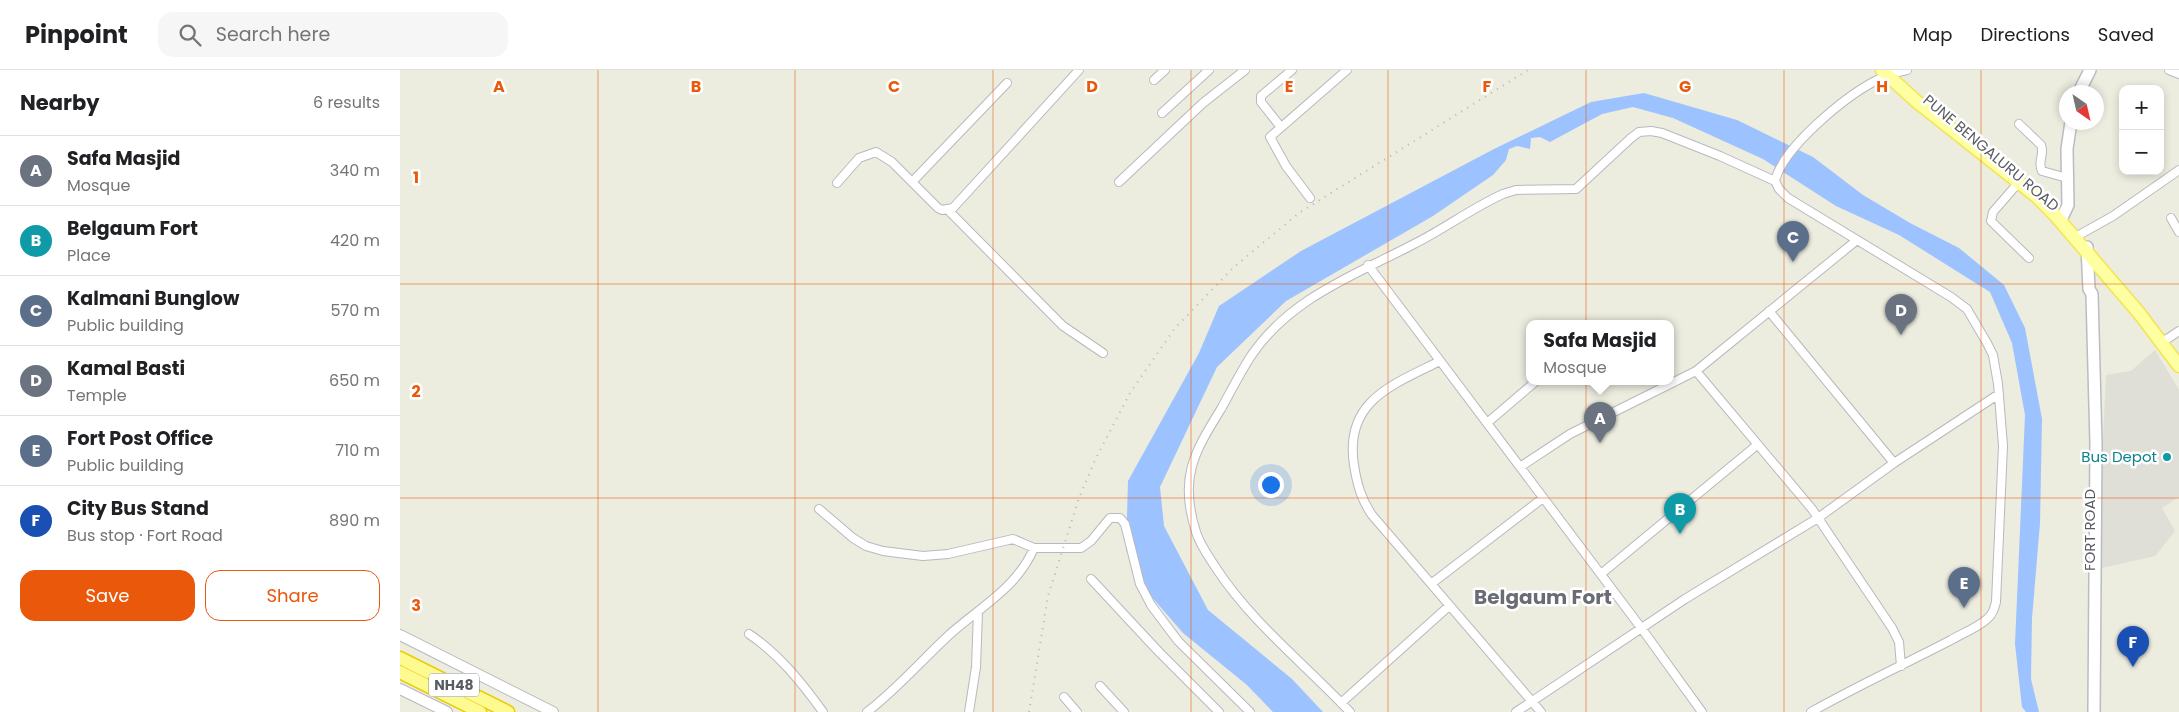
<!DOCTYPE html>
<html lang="en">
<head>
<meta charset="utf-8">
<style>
  :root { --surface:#fff; --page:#f6f6f6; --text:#202124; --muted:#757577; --line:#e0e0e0; --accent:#ea580c }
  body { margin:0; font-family:Poppins,sans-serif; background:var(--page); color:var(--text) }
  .controls { position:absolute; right:15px; top:15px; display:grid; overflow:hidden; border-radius:10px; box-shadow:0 2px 8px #0003 }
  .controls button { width:45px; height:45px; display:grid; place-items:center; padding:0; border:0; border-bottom:1px solid var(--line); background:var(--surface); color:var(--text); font:25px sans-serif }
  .compass { position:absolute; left:1659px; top:15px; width:45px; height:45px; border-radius:50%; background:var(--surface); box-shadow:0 2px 8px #0003; rotate:146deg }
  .you { position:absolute; left:870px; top:414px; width:18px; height:18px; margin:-12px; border:4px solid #fff; border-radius:50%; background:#1a73e8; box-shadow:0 0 0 8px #1a73e833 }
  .badge { display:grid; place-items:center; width:32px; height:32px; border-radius:50%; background:var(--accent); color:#fff; font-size:16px; font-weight:700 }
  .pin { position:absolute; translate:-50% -41px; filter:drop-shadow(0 1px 2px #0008) }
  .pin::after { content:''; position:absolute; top:26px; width:18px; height:15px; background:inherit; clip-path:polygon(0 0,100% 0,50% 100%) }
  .popup { position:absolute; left:1126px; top:250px; width:148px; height:65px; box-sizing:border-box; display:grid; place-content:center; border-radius:10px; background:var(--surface); filter:drop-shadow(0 1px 4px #0005); font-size:16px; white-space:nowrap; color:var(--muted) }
  .popup b { font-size:19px; color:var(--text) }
  .popup::after { content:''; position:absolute; left:50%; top:100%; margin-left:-10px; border:10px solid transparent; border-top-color:var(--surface) }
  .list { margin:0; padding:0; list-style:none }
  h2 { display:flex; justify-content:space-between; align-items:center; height:65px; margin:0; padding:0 20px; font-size:21px }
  h2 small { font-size:16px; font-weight:400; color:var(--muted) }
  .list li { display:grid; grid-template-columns:32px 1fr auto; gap:15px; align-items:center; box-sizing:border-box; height:70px; padding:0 20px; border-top:1px solid var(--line) }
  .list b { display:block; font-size:19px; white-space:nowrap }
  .list p { margin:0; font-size:16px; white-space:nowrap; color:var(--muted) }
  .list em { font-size:16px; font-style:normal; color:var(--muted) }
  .actions { display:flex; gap:10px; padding:15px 20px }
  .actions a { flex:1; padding:11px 0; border:1px solid var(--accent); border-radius:15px; text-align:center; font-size:18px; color:var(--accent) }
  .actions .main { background:var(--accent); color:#fff }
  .icon { flex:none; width:28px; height:28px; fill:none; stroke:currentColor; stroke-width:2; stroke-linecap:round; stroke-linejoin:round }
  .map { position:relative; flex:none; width:1779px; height:642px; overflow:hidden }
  header { display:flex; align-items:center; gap:30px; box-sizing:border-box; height:70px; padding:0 25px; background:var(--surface); border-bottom:1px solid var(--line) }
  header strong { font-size:24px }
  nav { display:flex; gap:28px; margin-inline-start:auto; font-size:18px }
  .search { width:350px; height:45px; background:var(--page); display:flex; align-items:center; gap:12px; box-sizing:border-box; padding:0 18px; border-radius:15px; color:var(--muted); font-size:19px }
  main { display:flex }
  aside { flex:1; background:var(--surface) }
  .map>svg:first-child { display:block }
</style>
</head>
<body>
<header>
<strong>Pinpoint</strong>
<div class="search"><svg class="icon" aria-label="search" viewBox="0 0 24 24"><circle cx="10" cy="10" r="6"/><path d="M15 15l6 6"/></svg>Search here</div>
<nav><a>Map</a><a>Directions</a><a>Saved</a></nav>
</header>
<main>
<aside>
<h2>Nearby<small>6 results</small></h2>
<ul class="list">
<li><span class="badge" style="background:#6b7280">A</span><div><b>Safa Masjid</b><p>Mosque</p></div><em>340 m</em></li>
<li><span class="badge" style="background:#0f9aa8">B</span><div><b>Belgaum Fort</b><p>Place</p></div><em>420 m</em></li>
<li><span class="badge" style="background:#5c6f8a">C</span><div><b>Kalmani Bunglow</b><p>Public building</p></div><em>570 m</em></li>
<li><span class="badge" style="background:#6b7280">D</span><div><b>Kamal Basti</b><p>Temple</p></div><em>650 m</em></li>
<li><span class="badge" style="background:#5c6f8a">E</span><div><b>Fort Post Office</b><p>Public building</p></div><em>710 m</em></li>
<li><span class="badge" style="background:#1a4fb4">F</span><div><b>City Bus Stand</b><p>Bus stop · Fort Road</p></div><em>890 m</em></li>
</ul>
<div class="actions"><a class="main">Save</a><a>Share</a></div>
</aside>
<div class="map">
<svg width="1779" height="642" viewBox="0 0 1779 642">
  <rect width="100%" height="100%" fill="#ececdf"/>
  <path fill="#dfded7" d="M1755,280l24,40v107l-17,11 13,23 -20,25 -58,13 9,-194 25,-4z"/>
  <path fill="#9cc2ff" d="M1244,23l93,27 76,37 50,38 47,28 49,25 45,37 21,43 17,91 -2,104 -8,95 -1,61 8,33h-13l-4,-5 -7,-63 10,-229 -13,-72 -22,-51 -91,-57 -63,-29 -73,-47 -90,-41 -40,-11 -31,7 -52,28 -10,-5 -9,1 -1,11 -13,-3 -8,3 -3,11 -13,15 -60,41 -147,85 -69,66 -57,120 4,39 44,84 84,69 31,33h-50l-26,-27 -64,-52 -33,-38 -24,-45 2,-69 71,-128 20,-47 82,-55 193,-102 97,-47z"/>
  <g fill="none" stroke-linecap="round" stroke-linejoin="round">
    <g stroke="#b8b9bf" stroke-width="10">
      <path id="minor" d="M1769,0l10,4
        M754,10l11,-10
        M762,43l47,-43
        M1619,54l22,21c4,9 -4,17 1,26l25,7
        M880,56l-19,-24v-6l31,-26
        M512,112l95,-99
        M719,112l84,-79 42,-33
        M1619,112l-26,30 -2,9 38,37
        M437,113l22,-25 17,-6 16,10 46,46 4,2 11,-2 126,-138
        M910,128l-24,-32 -16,-29 77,-67
        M548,140l115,116 40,27
        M1771,148l8,14
        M1679,165l34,-19 66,-46
        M968,195l274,364 60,83
        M1369,241l125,152
        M1767,269l12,-8
        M1040,291c-48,24 -96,40 -86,104 3,19 7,34 18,50l169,197
        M1296,301l116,138 80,119 7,14 2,24
        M1087,353l48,-41
        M1120,397l50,-33 126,-63 161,-131
        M419,439l34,29 13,8 17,5 40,5 25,-2 65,-15 21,9h47l10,-7 19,-23h10l5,6 15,60 11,21 27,36 72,71
        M1201,504l156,-129
        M691,509l68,73 60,60
        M1031,514l112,-86
        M349,564c30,20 53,49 74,78
        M700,616l24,26
        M664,627l13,15
        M941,633l108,-97
        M467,642c30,-23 54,-51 82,-77 31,-28 68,-47 85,-87
        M569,642l7,-45 2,-55
        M950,642c-45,-48 -98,-89 -134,-144 -7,-11 -16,-23 -20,-36 -17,-53 -3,-78 25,-123 10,-18 19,-36 30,-53 39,-58 104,-81 163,-112 30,-15 58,-36 89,-50l13,-4 60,-1 55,-51 8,-6 12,-1 11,2 58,23 55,25
        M1116,642l169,-113 133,-81 76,-55 105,-69
        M1411,642c46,-26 94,-48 140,-72 12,-7 26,-12 36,-21 6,-5 7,-10 9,-17l7,-156 -5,-62 -5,-29 -6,-12 -20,-34 -16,-12 -163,-99 -9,-9 -4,-8c8,-34 70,-84 100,-100 10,-5 21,-9 32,-11"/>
    </g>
    <g stroke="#b8b9bf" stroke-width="12">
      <path id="tertiary" d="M0,565l153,77
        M0,619l47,23"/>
    </g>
    <g stroke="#babcc4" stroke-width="14">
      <path id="secondary" d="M1679,22l11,-22
        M1661,150l7,-15 -1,-56 4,-27
        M1687,177l2,42 3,5 4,150 -2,268"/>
    </g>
    <g stroke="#f3e451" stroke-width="15">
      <path id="primary" d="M1482,0l34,31 120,95 19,19 84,98 40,53"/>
    </g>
    <g stroke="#ebcd00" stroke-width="15">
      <path id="trunk" d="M0,588l108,54
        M0,602l80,40"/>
    </g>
    <use href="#minor" stroke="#fff" stroke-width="8"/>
    <use href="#tertiary" stroke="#fff" stroke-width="10"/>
    <use href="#secondary" stroke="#fff" stroke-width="11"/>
    <use href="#primary" stroke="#fdffa1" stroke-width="12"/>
    <use href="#trunk" stroke="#fefa92" stroke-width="12"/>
    <path stroke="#b5b6b6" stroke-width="2" stroke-dasharray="1 6" stroke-linecap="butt" d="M629,642l19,-116 31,-98 17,-40 34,-65 45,-65 59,-61 65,-54 229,-143"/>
  </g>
  <path fill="none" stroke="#e8590c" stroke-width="1" stroke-opacity="0.55" d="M198,0v642M395,0v642M593,0v642M791,0v642M988,0v642M1186,0v642M1384,0v642M1581,0v642M0,214h1779M0,428h1779"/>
  <circle fill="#0f9aa8" stroke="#fff" stroke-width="2" cx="1767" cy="387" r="5"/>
  <g text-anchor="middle" stroke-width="5" stroke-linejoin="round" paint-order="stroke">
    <rect fill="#fff" stroke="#8a8c90" stroke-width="1" x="29" y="603.5" width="50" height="23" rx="4"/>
    <g font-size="14" font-weight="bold" fill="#585b61">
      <text x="54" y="620">NH48</text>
    </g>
    <g font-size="15" fill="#585b61" stroke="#fff">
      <text transform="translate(1591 83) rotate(40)" y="5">PUNE BENGALURU ROAD</text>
      <text transform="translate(1690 460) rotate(-90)" y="5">FORT ROAD</text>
    </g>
    <g font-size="15" fill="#0d838f" stroke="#fff" text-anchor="end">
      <text x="1757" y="392">Bus Depot</text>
    </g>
    <g font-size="20" font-weight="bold" fill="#696c73" stroke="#fff">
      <text x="1143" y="534">Belgaum Fort</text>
    </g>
  </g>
  <g font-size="16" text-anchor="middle" font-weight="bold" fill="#e8590c" stroke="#fff" stroke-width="5" stroke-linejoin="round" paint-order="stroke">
    <text x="99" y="22">A</text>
    <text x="296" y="22">B</text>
    <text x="494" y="22">C</text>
    <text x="692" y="22">D</text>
    <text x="889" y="22">E</text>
    <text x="1087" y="22">F</text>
    <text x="1285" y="22">G</text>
    <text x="1482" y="22">H</text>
    <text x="16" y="113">1</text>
    <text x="16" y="327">2</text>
    <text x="16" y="541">3</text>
  </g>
</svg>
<div class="controls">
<button>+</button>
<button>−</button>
</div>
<svg class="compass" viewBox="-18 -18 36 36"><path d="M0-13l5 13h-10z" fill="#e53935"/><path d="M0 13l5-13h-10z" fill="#757577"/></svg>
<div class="you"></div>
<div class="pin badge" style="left:1200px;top:373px;background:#6b7280">A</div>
<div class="popup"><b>Safa Masjid</b>Mosque</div>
<div class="pin badge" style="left:1280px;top:464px;background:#0f9aa8">B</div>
<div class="pin badge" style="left:1393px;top:192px;background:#5c6f8a">C</div>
<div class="pin badge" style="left:1501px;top:265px;background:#6b7280">D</div>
<div class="pin badge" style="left:1564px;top:538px;background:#5c6f8a">E</div>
<div class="pin badge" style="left:1733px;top:597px;background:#1a4fb4">F</div>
</div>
</main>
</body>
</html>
